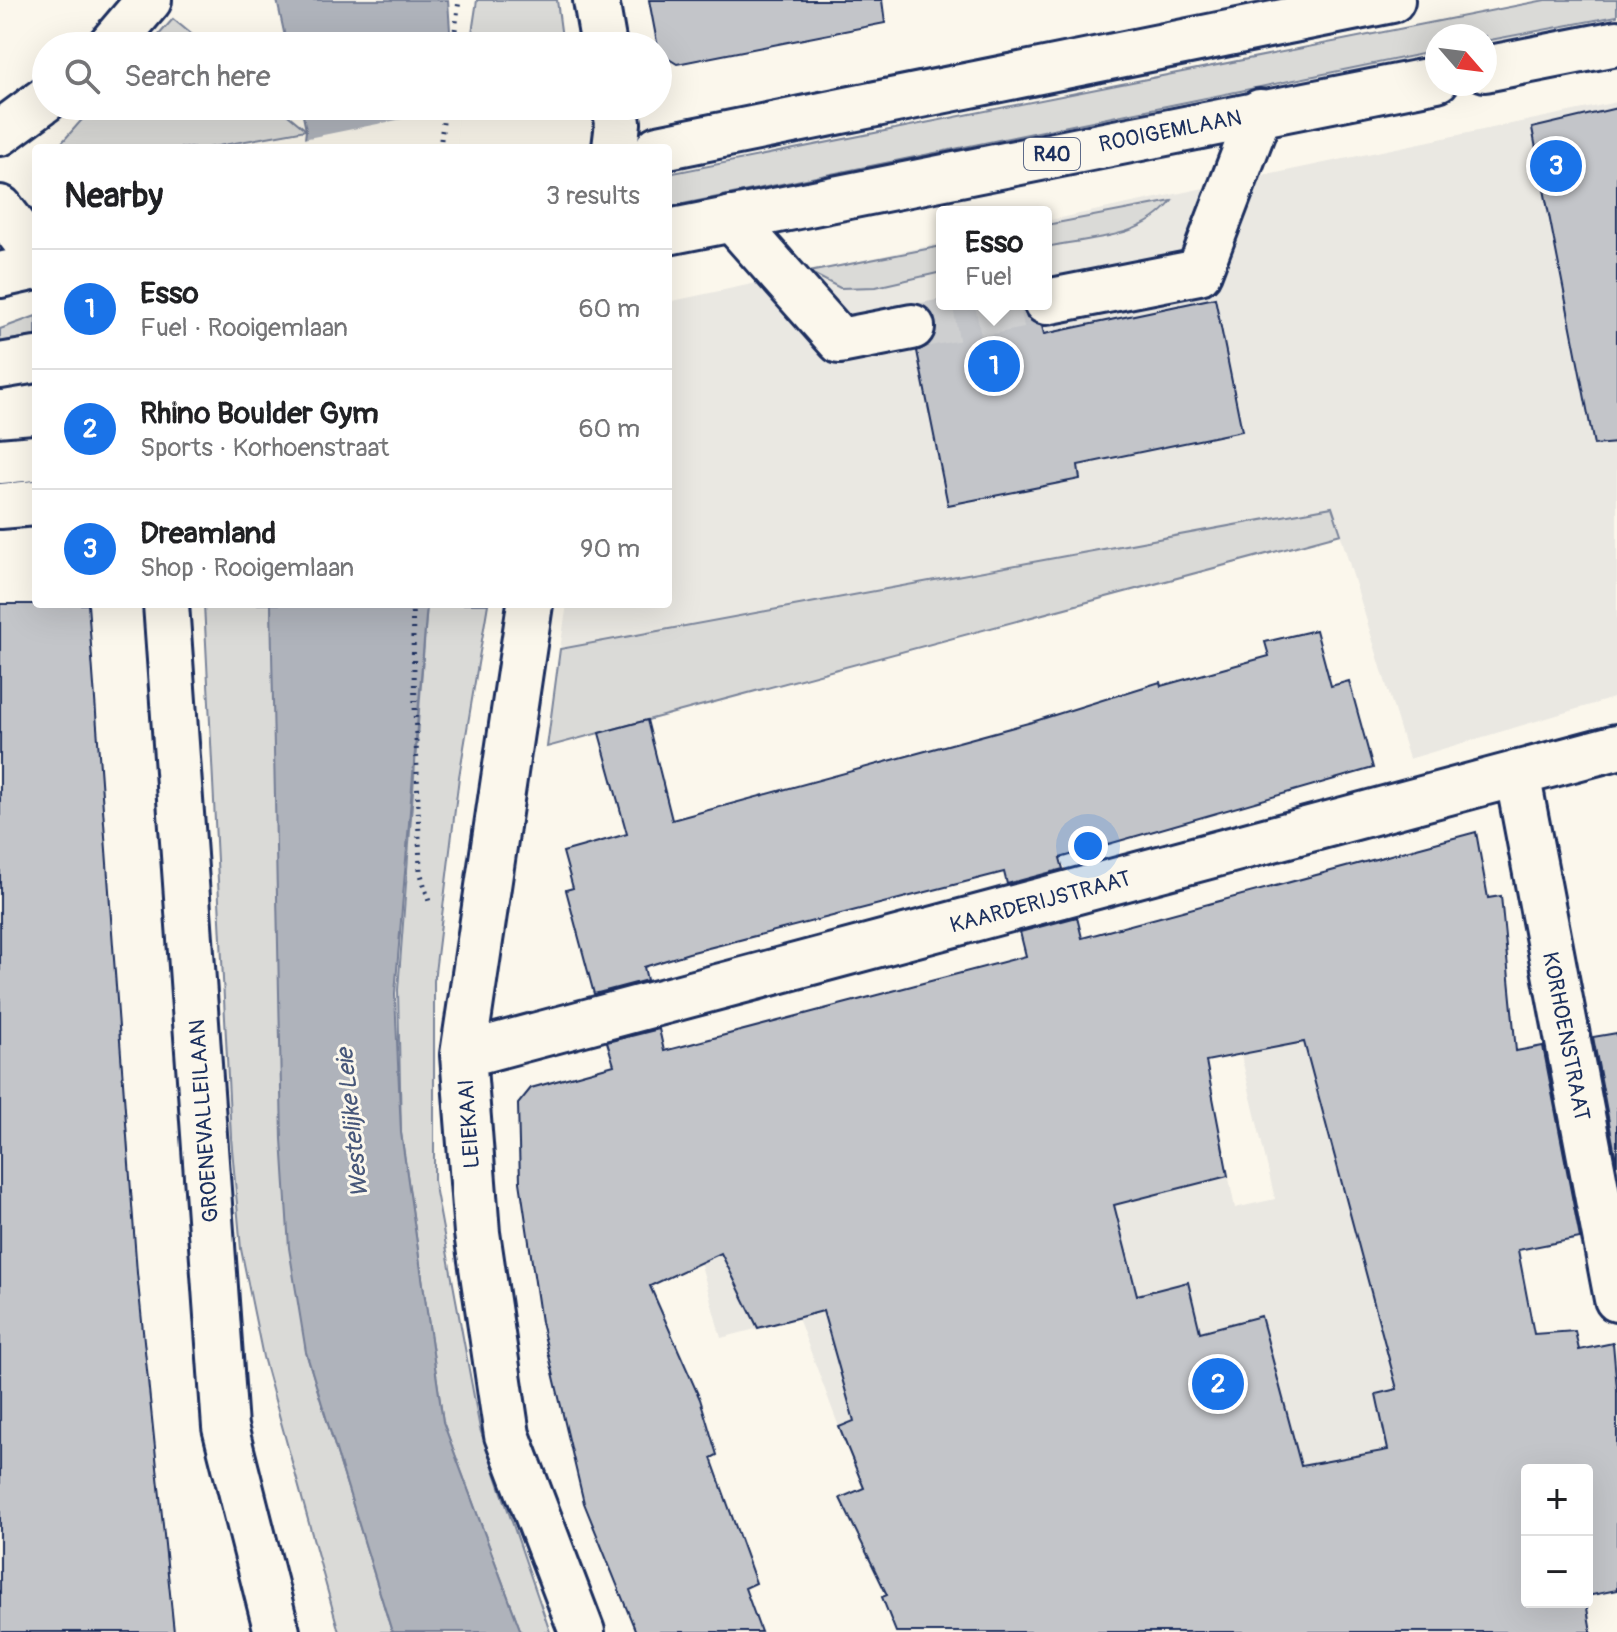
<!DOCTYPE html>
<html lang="en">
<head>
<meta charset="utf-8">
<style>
  :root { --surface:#fff; --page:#f2f2f2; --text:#202124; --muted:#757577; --line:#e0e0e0; --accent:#1a73e8 }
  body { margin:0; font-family:Pangolin,sans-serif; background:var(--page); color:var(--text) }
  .controls { position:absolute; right:24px; bottom:24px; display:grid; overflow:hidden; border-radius:8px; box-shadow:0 8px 32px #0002 }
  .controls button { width:72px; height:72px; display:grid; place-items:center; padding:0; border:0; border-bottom:2px solid var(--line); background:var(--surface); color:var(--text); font:40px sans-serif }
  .compass { position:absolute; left:1425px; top:24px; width:72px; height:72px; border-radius:50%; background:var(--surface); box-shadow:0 8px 32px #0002; rotate:118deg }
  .you { position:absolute; left:1088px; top:846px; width:28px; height:28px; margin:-20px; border:6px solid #fff; border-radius:50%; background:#1a73e8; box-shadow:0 0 0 12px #1a73e833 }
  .badge { display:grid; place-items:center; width:52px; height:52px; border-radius:50%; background:var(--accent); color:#fff; font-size:26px; font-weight:700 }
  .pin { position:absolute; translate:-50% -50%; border:4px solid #fff; box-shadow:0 2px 8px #0006 }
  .popup { position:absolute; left:936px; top:206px; width:116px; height:104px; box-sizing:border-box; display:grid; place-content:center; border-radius:8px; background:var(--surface); filter:drop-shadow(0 2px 6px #0005); font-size:26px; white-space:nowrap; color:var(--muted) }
  .popup b { font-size:30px; color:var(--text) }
  .popup::after { content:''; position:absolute; left:50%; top:100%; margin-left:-16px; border:16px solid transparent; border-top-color:var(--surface) }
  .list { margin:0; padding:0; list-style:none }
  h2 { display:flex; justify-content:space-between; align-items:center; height:104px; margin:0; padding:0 32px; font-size:34px }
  h2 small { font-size:26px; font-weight:400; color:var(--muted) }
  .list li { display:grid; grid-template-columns:52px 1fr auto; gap:24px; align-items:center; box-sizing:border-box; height:120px; padding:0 32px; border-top:2px solid var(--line) }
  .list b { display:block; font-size:30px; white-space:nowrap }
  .list p { margin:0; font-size:26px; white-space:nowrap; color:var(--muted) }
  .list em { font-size:26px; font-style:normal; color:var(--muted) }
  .icon { flex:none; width:44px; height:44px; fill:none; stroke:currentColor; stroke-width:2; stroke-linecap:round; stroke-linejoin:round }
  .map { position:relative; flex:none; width:1617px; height:1632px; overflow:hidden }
  .search { position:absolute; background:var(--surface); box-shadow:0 8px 32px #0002; left:32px; top:32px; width:640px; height:88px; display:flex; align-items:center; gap:20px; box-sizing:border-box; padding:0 28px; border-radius:44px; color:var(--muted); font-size:30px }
  .panel { position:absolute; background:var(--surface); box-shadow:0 8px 32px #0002; left:32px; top:144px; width:640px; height:464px; border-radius:8px }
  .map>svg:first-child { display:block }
</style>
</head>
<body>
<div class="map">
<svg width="1617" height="1632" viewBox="0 0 1617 1632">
  <rect width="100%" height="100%" fill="#fbf7ec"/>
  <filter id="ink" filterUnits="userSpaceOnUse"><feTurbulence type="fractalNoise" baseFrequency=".0125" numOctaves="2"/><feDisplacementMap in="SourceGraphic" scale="16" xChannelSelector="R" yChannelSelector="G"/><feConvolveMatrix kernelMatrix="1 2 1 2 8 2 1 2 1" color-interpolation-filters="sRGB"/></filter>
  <g filter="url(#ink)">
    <path fill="#eae8e2" d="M1617,102v595l-208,62 -77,-252 -772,142 7,-45h101v-302l274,-59v61h104v-83z
      M1303,1036l224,566 -602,30 -86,-205 -41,-109 -77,20 -36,-132 522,-138 28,140 40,-9 -34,-144z"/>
    <path fill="#dadad7" stroke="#7a849a" stroke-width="2" d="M477,0h80l6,46h-93z
      M1545,0h72v16l-132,25v-5h-48v15l-769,156v-33z
      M173,19l33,27h-57z
      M94,106h183l29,24 -99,18h-150z
      M1172,201c-31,39 -81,36 -126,46v-22z
      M942,246v26l-66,15 -36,1 -31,-16z
      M36,316v20l-36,6v-13z
      M1332,507l9,27 -794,213 13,-98z
      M204,604h67l35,748 86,280h-53l-76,-275 -22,-108 -10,-112z
      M427,604h61l-29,173 -25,204v200l46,248 70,203h-29l-78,-210 -42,-289 -3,-143z"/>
    <path fill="#afb3bb" stroke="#747e96" stroke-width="2" d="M277,0h171l3,46h-164z
      M301,106h151l1,42h-149l2,-18z
      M271,604h156l-32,390 6,139 42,289 78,210h-129l-86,-280 -17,-104 -7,-109z"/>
    <path fill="#fbf7ec" d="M457,108v40h-156l2,-9z"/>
    <path fill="#c3c5c9" stroke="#1b2f5e" stroke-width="2" fill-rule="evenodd" d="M649,0h233l3,23 -208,41 -18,-11z
      M1617,108v335l-23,2 -62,-317z
      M1215,298l27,133 -164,34 2,14 -132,26 -31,-154 12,-6 7,-11 1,-11 -6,-12 -10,-7h101l5,14 15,8 2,8z
      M0,604h88l49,669 37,359h-174z
      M1316,630l15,56 18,-5 24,87 -313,90 3,11 -56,15 -3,-12 -315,81 -45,14 3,13 -53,14 -28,-104 7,-2 -10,-36 64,-18 -28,-101 48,-13 25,100 360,-98 128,-40 1,4 108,-30 -4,-14z
      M1476,832l12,66 13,-2 15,155 27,-5 37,192 -62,12 16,84 41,-3 4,19 34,-7 4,46v201l-30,6v-126h-60v132h59l5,30h-695l-14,-35 5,-2 -47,-97 24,-10 -25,-61 15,-6 -31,-110 -65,17 -37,-75 -71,33 50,113 17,56 -6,3 45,125 -11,5 16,44h-125l-52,-129 -43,-181 -21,-140 -2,-78 13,-16 83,-23 -7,-23 52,-13 5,22 362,-95 -6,-24 57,-15 5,21zM1304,1042l93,347 -21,5 12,56 -87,16 -40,-150 -61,16 -12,-50 -51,13 -23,-90 114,-29 -22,-115z
      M1617,1033v132l-24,-128z"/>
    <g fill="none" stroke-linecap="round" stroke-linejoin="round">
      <path stroke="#cecfd0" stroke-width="44" stroke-dasharray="44 22" stroke-linecap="butt" d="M912,327l121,-23"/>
      <g stroke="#1b2f5e" stroke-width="50">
        <path id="minor" d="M596,0l8,46
          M110,46l39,-46
          M615,106l3,17 -3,25
          M0,133l46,-34
          M0,208l36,47
          M732,219l108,122 72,-14
          M1046,302l153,-30 61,-160
          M0,461l36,-3
          M0,506l36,-3
          M166,604l59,823 52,205
          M530,604l-67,451 14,178 30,202 75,197
          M1517,773l100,526
          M463,1055l1154,-308"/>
      </g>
      <g stroke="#1b2f5e" stroke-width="50">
        <path id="major" d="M1485,69l132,-26
          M658,148l734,-148
          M668,232l769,-153
          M0,275l36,-8
          M0,366l36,-6"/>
      </g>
      <path stroke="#1b2f5e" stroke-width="5" stroke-dasharray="2 6" stroke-linecap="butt" d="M453,46l6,-46
        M440,148l5,-42
        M412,604l8,267 10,34"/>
      <use href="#minor" stroke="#fbf7ec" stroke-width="44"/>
      <use href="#major" stroke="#fbf7ec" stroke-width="44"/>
    </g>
  </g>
  <g text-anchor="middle" stroke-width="6" stroke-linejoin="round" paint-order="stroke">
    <rect fill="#fbf7ec" stroke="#5e6b89" stroke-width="2" x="1024" y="138" width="56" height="32" rx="6"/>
    <g font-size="20" font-weight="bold" fill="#1b2f5e">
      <text x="1052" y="161">R40</text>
    </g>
    <g font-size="22" fill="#1b2f5e" stroke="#fbf7ec">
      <text transform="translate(1170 130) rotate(-11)" y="8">ROOIGEMLAAN</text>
      <text transform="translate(1040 901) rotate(-15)" y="8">KAARDERIJSTRAAT</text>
      <text transform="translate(1567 1036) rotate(79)" y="8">KORHOENSTRAAT</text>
      <text transform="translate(203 1121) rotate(-94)" y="8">GROENEVALLEILAAN</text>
      <text transform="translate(468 1124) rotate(-94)" y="8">LEIEKAAI</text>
    </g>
    <g font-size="24" font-style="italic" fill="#47577a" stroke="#fbf7ec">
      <text transform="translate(352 1123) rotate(-96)" y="8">Westelijke Leie</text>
    </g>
  </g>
</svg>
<div class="controls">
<button>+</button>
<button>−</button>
</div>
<svg class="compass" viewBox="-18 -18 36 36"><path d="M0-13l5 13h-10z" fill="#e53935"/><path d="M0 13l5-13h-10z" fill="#757577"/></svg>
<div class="you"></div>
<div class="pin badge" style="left:994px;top:366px">1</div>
<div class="popup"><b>Esso</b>Fuel</div>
<div class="pin badge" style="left:1218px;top:1384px">2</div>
<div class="pin badge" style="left:1556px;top:166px">3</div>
<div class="search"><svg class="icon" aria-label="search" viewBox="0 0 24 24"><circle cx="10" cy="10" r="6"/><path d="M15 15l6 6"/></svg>Search here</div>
<section class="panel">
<h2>Nearby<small>3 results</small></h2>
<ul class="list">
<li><span class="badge">1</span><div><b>Esso</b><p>Fuel · Rooigemlaan</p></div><em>60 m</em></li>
<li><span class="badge">2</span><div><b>Rhino Boulder Gym</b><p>Sports · Korhoenstraat</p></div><em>60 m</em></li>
<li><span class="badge">3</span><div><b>Dreamland</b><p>Shop · Rooigemlaan</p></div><em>90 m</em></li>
</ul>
</section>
</div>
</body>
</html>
